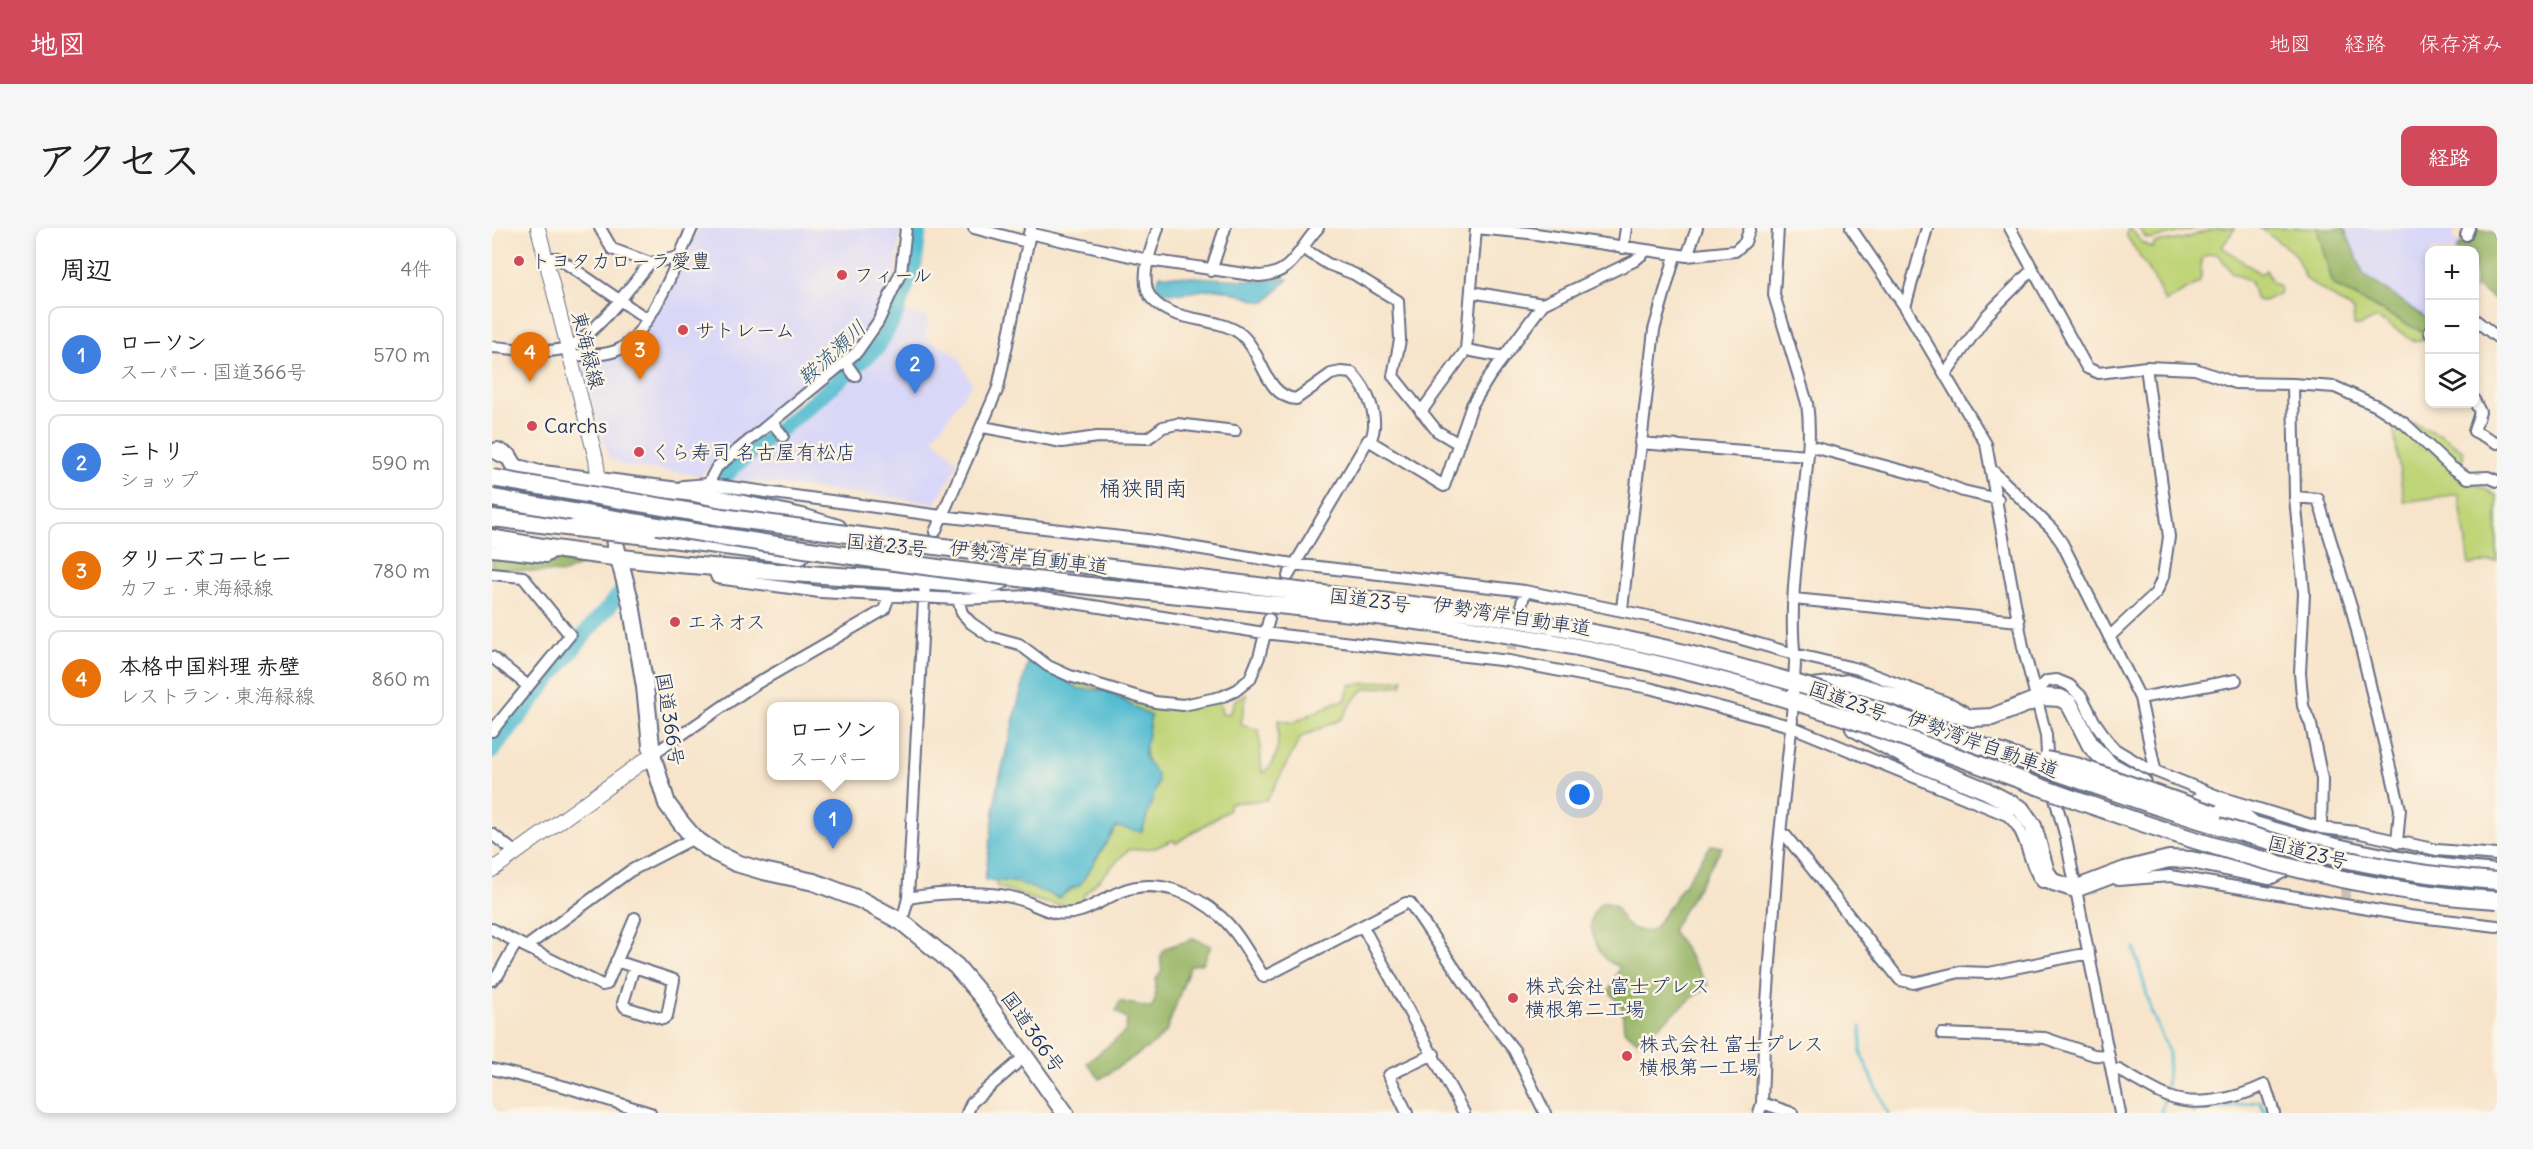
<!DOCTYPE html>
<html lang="ja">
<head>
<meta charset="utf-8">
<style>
  :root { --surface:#fff; --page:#f6f6f6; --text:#202124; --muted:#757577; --line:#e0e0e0; --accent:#d1495b }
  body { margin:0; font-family:Delius,"Klee One",sans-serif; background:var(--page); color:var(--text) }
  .controls { position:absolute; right:18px; top:18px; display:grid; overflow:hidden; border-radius:12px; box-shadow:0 3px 9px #0003 }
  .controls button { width:54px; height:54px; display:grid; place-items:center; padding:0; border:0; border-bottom:2px solid var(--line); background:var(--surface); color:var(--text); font:30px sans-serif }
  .you { position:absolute; left:1088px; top:567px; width:21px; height:21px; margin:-15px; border:4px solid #fff; border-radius:50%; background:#1a73e8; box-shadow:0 0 0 9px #1a73e833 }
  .badge { display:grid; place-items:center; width:39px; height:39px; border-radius:50%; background:var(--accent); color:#fff; font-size:20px; font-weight:700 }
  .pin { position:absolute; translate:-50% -50px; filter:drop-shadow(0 2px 3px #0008) }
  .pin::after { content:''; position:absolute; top:32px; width:21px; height:18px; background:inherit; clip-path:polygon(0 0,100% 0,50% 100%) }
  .popup { position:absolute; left:275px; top:474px; width:132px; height:78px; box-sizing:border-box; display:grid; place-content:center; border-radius:12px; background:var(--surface); filter:drop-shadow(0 2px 4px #0005); font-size:20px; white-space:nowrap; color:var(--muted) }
  .popup b { font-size:22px; color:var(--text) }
  .popup::after { content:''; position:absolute; left:50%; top:100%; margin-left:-12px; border:12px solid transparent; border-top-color:var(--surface) }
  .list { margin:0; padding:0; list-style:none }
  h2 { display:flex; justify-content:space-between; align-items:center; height:78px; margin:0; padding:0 24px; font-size:26px }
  h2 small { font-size:20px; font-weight:400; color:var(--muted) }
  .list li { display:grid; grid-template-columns:39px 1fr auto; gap:18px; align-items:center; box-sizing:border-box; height:96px; margin:0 12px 12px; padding:0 12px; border:2px solid var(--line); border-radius:12px }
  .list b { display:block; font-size:22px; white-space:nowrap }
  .list p { margin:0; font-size:20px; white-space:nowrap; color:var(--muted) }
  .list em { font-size:20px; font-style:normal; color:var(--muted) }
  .icon { flex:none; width:33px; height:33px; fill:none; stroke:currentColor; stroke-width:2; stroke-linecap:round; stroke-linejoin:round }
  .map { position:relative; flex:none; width:2005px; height:885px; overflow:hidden; border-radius:12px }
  header { display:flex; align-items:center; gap:36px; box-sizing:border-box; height:84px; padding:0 30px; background:var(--accent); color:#fff }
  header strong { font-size:28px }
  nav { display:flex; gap:33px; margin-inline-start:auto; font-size:21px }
  .intro { display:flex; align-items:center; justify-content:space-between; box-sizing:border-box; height:144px; padding:0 36px }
  h1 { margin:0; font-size:42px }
  .button { padding:15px 27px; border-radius:12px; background:var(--accent); color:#fff; font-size:21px; font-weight:700 }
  main { display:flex; gap:36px; padding:0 36px }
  aside { flex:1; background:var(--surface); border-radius:12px; box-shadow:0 3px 9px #0003 }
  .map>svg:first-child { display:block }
</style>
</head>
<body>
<header>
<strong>地図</strong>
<nav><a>地図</a><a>経路</a><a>保存済み</a></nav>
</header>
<div class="intro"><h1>アクセス</h1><a class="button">経路</a></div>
<main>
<aside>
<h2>周辺<small>4件</small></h2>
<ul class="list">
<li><span class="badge" style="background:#3f7fe0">1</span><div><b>ローソン</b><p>スーパー · 国道366号</p></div><em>570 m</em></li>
<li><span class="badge" style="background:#3f7fe0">2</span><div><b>ニトリ</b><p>ショップ</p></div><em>590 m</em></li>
<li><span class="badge" style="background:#e8710a">3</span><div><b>タリーズコーヒー</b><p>カフェ · 東海緑線</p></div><em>780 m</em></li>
<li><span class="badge" style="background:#e8710a">4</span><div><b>本格中国料理 赤壁</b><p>レストラン · 東海緑線</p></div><em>860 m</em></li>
</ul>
</aside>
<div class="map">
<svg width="2005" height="885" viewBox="0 0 2005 885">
  <rect width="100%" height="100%" fill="#fcf5e5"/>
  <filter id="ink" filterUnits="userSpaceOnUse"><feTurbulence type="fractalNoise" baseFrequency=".0167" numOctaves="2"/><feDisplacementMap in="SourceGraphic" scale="12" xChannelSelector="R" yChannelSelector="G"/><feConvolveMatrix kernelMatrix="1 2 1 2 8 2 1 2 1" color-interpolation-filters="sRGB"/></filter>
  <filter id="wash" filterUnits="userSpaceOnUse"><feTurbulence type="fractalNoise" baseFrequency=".008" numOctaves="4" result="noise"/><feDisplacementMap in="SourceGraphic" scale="24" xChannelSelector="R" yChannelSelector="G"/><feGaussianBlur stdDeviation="1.35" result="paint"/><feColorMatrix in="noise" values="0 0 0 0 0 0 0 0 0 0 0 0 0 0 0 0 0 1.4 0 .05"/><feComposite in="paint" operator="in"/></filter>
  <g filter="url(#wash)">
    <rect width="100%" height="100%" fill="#f7e4cb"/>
    <path fill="#d9d7f8" d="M207,0h201l-4,44 -19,42 -21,32 -156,129 -76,-9 -15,-8 -30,-101 51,-15 39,-55z
      M1852,0h113l-5,11 8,5 -4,6h-26l-1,70 -65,-45z
      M411,84l23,5 3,6 -4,15 33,18 14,28 -39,54 26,25 -24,40 -203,-24 72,-62 58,-44 21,-22 13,-20z"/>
    <path fill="#c0d478" stroke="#6e826b" stroke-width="1.5" d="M1646,0h59l-44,11 -7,-1z
      M1724,0h19l-13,19 39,27 5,-4 6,12 8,5 -1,7 -15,7 -8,-1 -6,-19 -18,-8 -14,-19c-25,-3 -13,18 -19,29l-34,19 -11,-23 -28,-44 2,-6h3l11,13 10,6 3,-5 27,-4z
      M1768,0h57l16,57 91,48 2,6 -11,2 -38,-23 -17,8h-7l1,-15 -48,-32 -11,-25z
      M1900,189l79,64 26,15v65l-28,4 -10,-71 -55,8z
      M1918,194l31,13 23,16 -2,3 2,2 -8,12z
      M563,447l86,26 79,1 2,12 8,-1 5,-13 11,-6 -5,31 18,5 3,43c19,-10 16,-35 16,-53l15,3 43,-21 9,-1 5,-16 53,-6 -1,6 -38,4 -12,13 -10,17 -41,18 -34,63 -38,3v7l-53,33 -3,-3 -18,8 -27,2 -45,46 2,8c-32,7 -59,-8 -89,-18l2,-6c20,1 42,7 59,18l23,-13 73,-116c-14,-16 -6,-34 -3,-53l-44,-25 -27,-2z"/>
    <path fill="#98b668" stroke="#5a7263" stroke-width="1.5" d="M1825,0h27l20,47 65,45 -5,13 -91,-48z
      M1981,0l24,5v68l-20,-14 -2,2 -1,-39h-18l4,-6 8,-2z
      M68,327l24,4 -1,5 -19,9 -72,-4v-13l55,5z
      M1219,617l11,2 -50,83 36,55 -69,57 -15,-12 -2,-23 -13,-16 11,-24c-4,-2 -10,-4 -13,-7 -9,-7 -17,-29 -16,-40 1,-7 6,-12 10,-17 19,-2 15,10 24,20 6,6 15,8 23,9l6,-3z
      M701,710l18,8 -8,17 -13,3 -24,66 -11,11 -55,36 -13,-16 38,-31 2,-12 -11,-9 4,-10 31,7 4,-8 1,-21 6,-9c-7,-30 13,-21 31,-32z"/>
    <path fill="#55bdd2" stroke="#387698" stroke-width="1.5" d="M668,47l102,6 18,-3 8,1 -22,23c-18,-1 -33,-13 -50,-13 -21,0 -42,11 -60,-2z
      M536,434l11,2 40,25 27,2 45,25 -7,40 13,19 1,7 -16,50 -26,-5 -36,58 -12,5 -8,8 -44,-16 -31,-2 12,-91z"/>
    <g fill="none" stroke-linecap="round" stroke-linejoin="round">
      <path stroke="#55bdd2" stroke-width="3" d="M1642,720l18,65 17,40 -3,35 -5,25
        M1369,799v27l27,59
        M1713,878l20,2 35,-7 5,12
        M1700,881l1,4"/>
      <path stroke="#55bdd2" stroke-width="16" d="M233,249l7,-9 73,-59 72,-61 17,-29 21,-57 4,-34
        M0,523l97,-122 31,-35"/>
    </g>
  </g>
  <g filter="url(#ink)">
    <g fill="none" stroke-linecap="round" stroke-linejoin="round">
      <path stroke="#cbc0b5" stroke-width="10" stroke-dasharray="10 5" stroke-linecap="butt" d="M1019,422l11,-47
        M1853,670l10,-62"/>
      <g stroke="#686e84" stroke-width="14">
        <path id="minor" d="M108,0l12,21 38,14 30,-6
          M482,0l53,14
          M666,0c-6,19 -21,53 -6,71 21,24 61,17 86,33 25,17 25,64 58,67l35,-25 10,-2 11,1c16,17 29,46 18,68
          M984,0l53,5 158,23 48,-5 10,-9 5,-14
          M1286,0l-4,67 33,108c4,27 1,54 -2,82 -6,57 -17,118 -10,175
          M1359,0l54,79 81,137 37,203 23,88 2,39 17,60 55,279
          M1518,0l77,140 12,5 47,-6 49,2 40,14 58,1 2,113 9,96 -4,80 3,33 8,19 11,54 -1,49
          M537,5l119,27 111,16c35,-2 38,-26 59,-48
          M1974,7l3,-7
          M810,20l26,16 26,10 44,27 2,39 -7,36 44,55 22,13
          M1131,20l3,-20
          M1195,28l10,-28
          M53,30h13l89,61
          M719,43l14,-43
          M979,64l72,12
          M1413,79l22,-79
          M1982,91l23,18
          M1938,103v2
          M0,119c23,1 52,8 74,1 26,-8 65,-63 84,-85
          M974,122l38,7
          M77,128c16,-2 40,1 54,-9 29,-19 55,-88 69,-119
          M356,138l7,10
          M1454,145l41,-58 46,-46
          M1801,156l42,3 42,19 28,18 46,43 17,11 20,-1 9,4
          M1982,172l6,12 -6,19 23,12
          M929,184l45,-62 10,-122
          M283,198l8,10
          M491,199l79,15 35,-5 51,1 15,-11 14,-3 58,7
          M1148,215l168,13
          M1317,218l121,32 33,13 35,8
          M1501,243l59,58 10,14 78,155 15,71
          M216,256l9,-17 140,-115 21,-30 23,-50 5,-44
          M191,258l25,-2 233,32 206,24 146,24 232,27 171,35 98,28 64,15 95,36 12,7
          M1803,269l23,2 34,111 48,199 -3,34
          M443,304l63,-144 33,-160
          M0,323l54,6 10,-7
          M221,340l4,10 103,14 138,7 72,-3 234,37 245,28 140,27 141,38 217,89c22,17 19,47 35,67h11
          M0,346l31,3 47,58 -78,96
          M796,348l80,-136 76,46 28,-81 17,-28 54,-73 91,-43 11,-9
          M466,371l4,14 9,10 19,13 29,8 29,22 22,10 85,26 28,3 38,-8 14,-6 15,-12 9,-22 10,-38
          M1302,371l225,22
          M1030,375l3,-12
          M1130,381l32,-279 21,-74
          M1617,409l47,-44 7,-16 6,-40 -23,-170
          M0,429l36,29
          M1648,470l96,-18
          M1544,471l3,-10 8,-8 10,-1 12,5 13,12 12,24 19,27 32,19 75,30 101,31 35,4 81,18 60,5
          M160,527l102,-70 130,-75 5,-14
          M1288,605l6,3 114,144 14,3 46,-11 29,1 100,-20
          M0,606l24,19
          M1626,652l52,-4 240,40 87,10
          M416,670c32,-6 84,-8 114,2 11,4 23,11 35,13 25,4 41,-12 63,-21 35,-15 75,1 101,25 18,16 30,41 43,60l142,-74h4l75,110 29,37 31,63
          M410,694l6,-24 17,-316
          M871,699l101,186
          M0,701l34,18 104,-76 64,-33
          M34,719l76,38 5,-1 28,-66
          M124,733l58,19 -7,36 -4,3 -38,-12 -2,-4 11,-36
          M0,752l6,-5 18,-32
          M1450,806l103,4 49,17 15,1
          M0,841l74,18 84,26
          M1620,842h7c16,9 33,20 50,27 29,11 69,1 96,-12l9,28
          M1270,875l30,10
          M475,885l5,-11 52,-45
          M915,885l-18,-38 45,-21
          M1267,885l3,-10 2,-59 14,-191 14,-133"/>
      </g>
      <g stroke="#686e84" stroke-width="16">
        <path id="major" d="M46,0l58,231 3,23
          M0,642l160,-115"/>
      </g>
      <g stroke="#686e84" stroke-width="20">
        <path id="highway" d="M5,223l12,6 6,10 21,6
          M17,251l34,-5 151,19 108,24 36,11
          M107,254l32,122 14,83 7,68 15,49 15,20 12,14 20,14 22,11 27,8 51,11 47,18 41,22 54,44 28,33 81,114
          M0,290l82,10
          M156,308l152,20
          M0,310c163,32 330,35 495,48l18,-7
          M1321,459l36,-4 96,29 27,6 20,-1 51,-20 17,1 9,5 22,43 19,19 33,18
          M1362,500l62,34 69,28 36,19 12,17 13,46 7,10 22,7 50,-19 44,-11 22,1 78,16 14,-7
          M1707,573l45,16 11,9
          M1752,594c82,25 168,44 253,51"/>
      </g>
      <use href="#minor" stroke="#fff" stroke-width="10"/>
      <use href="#major" stroke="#fff" stroke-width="14"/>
      <use href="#highway" stroke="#fff" stroke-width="16"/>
      <g stroke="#686e84" stroke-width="14" stroke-linecap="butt">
        <path id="minor-bridge" d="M1300,488l3,-53"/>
      </g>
      <g stroke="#686e84" stroke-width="20" stroke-linecap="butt">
        <path id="highway-bridge" d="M0,250l230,39 243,33 512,63c93,14 185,32 276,58 85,23 168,55 252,83 163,56 318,116 492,127
          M0,270c186,32 373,63 561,84 194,21 391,34 582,77 98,22 193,51 287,85 187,67 374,145 575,156
          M82,300l74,8
          M1554,532l30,6 138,48"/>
      </g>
      <use href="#minor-bridge" stroke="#fff" stroke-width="10"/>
      <use href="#highway-bridge" stroke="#fff" stroke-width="16"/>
    </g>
  </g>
  <g fill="#d1495b" stroke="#fcf5e5" stroke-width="2">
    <circle cx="27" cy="33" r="6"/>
    <circle cx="350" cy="47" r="6"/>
    <circle cx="191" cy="102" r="6"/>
    <circle cx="40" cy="198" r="6"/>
    <circle cx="147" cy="224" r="6"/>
    <circle cx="183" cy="394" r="6"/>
    <circle cx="1021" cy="770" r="6"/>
    <circle cx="1135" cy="828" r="6"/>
  </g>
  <g text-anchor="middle" stroke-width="5" stroke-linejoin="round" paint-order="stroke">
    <g font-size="20" fill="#1b2f5e" stroke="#fcf5e5" text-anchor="start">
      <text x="39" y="40">トヨタカローラ愛豊</text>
      <text x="362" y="54">フィール</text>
      <text x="203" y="109">サトレーム</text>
      <text x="52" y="205">Carchs</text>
      <text x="159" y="231">くら寿司 名古屋有松店</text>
      <text x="195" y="401">エネオス</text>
      <text x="1033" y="765">株式会社 富士プレス<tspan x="1033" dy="23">横根第二工場</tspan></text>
      <text x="1147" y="823">株式会社 富士プレス<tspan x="1147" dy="23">横根第一工場</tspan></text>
    </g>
    <g font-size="20" fill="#1b2f5e" stroke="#fcf5e5">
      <text transform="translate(96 122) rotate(76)" y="7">東海緑線</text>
      <text transform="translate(395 317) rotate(6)" y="7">国道23号</text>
      <text transform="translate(537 329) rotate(7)" y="7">伊勢湾岸自動車道</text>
      <text transform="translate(878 372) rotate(7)" y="7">国道23号</text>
      <text transform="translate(1020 388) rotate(9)" y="7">伊勢湾岸自動車道</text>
      <text transform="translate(1356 473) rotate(20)" y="7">国道23号</text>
      <text transform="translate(178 491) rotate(81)" y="7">国道366号</text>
      <text transform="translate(1491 516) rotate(20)" y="7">伊勢湾岸自動車道</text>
      <text transform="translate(1816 624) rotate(14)" y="7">国道23号</text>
      <text transform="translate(541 804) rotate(55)" y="7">国道366号</text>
    </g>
    <g font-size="21" font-style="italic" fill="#2c5a81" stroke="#fcf5e5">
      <text transform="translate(340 125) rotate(-43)" y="7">鞍流瀬川</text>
    </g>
    <g font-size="22" fill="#1b2f5e" stroke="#fcf5e5">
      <text x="651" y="268">桶狭間南</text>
    </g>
  </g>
</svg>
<div class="controls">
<button>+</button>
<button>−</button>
<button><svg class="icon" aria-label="layers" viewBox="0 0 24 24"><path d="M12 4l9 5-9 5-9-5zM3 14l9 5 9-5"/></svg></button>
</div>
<div class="you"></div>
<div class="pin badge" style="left:341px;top:621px;background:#3f7fe0">1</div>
<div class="popup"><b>ローソン</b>スーパー</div>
<div class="pin badge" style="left:423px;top:166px;background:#3f7fe0">2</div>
<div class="pin badge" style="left:148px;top:152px;background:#e8710a">3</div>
<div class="pin badge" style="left:38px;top:154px;background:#e8710a">4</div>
</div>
</main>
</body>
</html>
